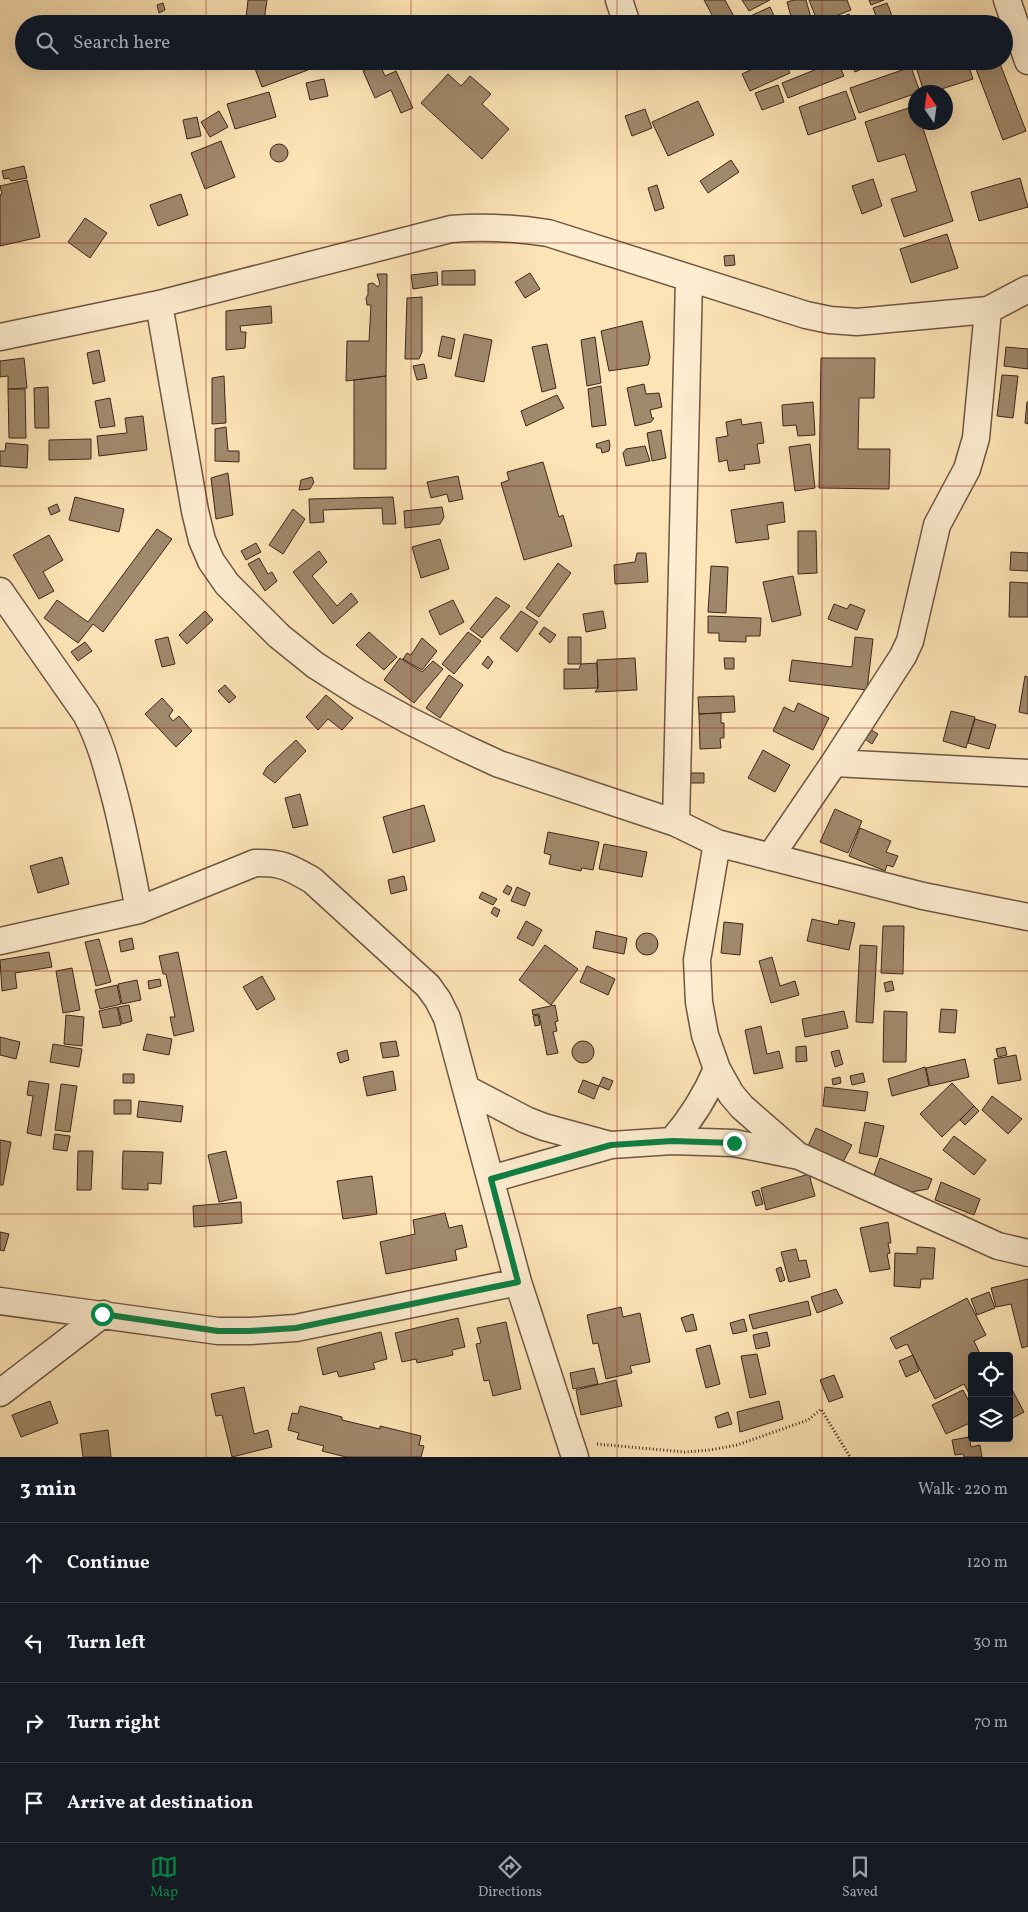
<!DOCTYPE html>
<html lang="en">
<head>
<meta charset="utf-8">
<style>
  :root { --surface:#171b24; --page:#20242c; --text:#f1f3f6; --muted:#9ea1a6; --line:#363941; --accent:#0b8043 }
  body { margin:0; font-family:Vollkorn,serif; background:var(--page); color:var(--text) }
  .controls { position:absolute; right:15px; bottom:15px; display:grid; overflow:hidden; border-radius:5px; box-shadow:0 5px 20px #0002 }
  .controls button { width:45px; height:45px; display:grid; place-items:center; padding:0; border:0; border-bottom:1px solid var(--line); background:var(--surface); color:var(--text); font:25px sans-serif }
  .compass { position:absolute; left:908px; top:85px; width:45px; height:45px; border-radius:50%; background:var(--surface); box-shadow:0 5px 20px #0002; rotate:347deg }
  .stop { position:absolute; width:15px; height:15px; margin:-11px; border:4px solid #0b8043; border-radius:50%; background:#fff }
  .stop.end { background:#0b8043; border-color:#fff; box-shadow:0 1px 5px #0008 }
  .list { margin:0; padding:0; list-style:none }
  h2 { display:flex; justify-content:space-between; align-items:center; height:65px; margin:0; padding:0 20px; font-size:21px }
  h2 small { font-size:16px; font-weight:400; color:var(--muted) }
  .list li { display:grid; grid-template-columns:32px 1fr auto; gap:15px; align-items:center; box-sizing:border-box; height:80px; padding:0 20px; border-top:1px solid var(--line) }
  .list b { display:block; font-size:19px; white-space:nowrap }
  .list em { font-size:16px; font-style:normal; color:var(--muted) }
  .icon { flex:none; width:28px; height:28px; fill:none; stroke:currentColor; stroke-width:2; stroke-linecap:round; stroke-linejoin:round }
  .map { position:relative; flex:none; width:1028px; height:1457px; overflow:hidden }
  .search { position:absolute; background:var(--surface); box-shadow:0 5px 20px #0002; left:15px; right:15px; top:15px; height:55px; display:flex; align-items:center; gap:12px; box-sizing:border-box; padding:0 18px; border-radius:28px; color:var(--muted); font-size:19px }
  .sheet { height:385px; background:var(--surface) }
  nav { display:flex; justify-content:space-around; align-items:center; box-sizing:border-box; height:70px; border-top:1px solid var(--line); background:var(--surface); font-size:14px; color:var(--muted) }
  nav a { display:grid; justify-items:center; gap:2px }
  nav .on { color:var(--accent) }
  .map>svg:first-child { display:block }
</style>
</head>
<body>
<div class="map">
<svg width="1028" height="1457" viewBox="0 0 1028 1457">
  <rect width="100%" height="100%" fill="#fde4b6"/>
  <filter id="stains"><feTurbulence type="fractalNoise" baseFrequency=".004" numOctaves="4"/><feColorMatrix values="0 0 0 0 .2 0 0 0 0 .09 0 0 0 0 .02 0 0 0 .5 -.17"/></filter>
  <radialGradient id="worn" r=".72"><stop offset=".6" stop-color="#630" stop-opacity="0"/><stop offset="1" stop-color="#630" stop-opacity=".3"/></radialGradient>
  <path fill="#a1896c" stroke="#3d271b" d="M248,0h19l-3,21 -18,-3z
    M704,0h21l12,22 7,-3 3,5h-30z
    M742,0h28l-21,11z
    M794,0h12l6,21 -19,3 -6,-22z
    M809,0h38l4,10 -33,13z
    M869,0h15l-13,5z
    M163,3l2,7 -6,3 -2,-8z
    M887,3l8,21h-16l-6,-16z
    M770,7l7,15 -3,2h-27l-3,-5z
    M849,14l5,10h-21l-1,-3z
    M267,61h37l4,9 -46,17 -8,-21z
    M770,61h14l6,12 -40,18 -8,-17z
    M789,61h16l-13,7z
    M837,61l7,15 -56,22 -6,-15z
    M850,61h20l1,4 -16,7z
    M914,61h53l6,18 -41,13h-8z
    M973,61h26l27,70 -23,9z
    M379,63l6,13 11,-5 17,37 -12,5 -10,-23 -16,8 -12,-27z
    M911,67l9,25 -61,21 -9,-25z
    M448,74l13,12 9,-10 21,18 -9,10 27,25 -27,30 -61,-56z
    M324,79l4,17 -18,4 -4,-17z
    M778,85l6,17 -22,8 -7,-17z
    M846,91l10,28 -48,16 -9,-28z
    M269,92l7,25 -41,12 -8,-25z
    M698,101l16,34 -46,21 -16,-34z
    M915,106l1,16h5l32,99 -49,16 -13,-38 26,-8 -12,-37 -27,8 -13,-40z
    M645,109l7,19 -20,8 -7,-20z
    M219,111l9,16 -18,10 -9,-15z
    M197,117l4,19 -14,3 -4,-19z
    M221,141l14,36 -30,12 -14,-36z
    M270 153a9 9 0 1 1 18 0a9 9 0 1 1-18 0Z
    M731,160l8,12 -31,21 -8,-12z
    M24,166l3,12 -16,3 -2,-3 -5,1 -2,-8z
    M1020,178l8,29 -49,14 -8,-29z
    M873,179l9,27 -20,8 -10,-28z
    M27,180l13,57 -40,9v-51l2,-1 -2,-8z
    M657,185l7,23 -9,3 -7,-23z
    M181,194l7,21 -30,11 -8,-21z
    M85,218l22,15 -17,25 -22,-16z
    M947,234l11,34 -47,15 -11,-34z
    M734,255l1,10 -10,1 -1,-10z
    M475,270v15h-33v-14z
    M437,272l1,13 -25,4 -2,-14z
    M530,273l10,16 -15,9 -10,-16z
    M377,274h10l-1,102 -40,5 1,-40h22l2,-36h-4l-1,-7 2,-3v-11l5,-1 5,4 2,-3z
    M422,297v55l-3,7h-14l2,-61z
    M271,306l1,17 -32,3 1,6h5l-1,16 -19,2v-39z
    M642,321l8,36 -2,8 -39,6 -8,-40z
    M464,334l28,6 -8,42 -29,-6z
    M442,336l13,3 -4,20 -13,-3z
    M595,337l6,46 -14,3 -6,-46z
    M547,344l9,44 -14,4 -10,-45z
    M1006,347l22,2v20l-24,-3z
    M99,350l6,31 -12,3 -6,-31z
    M24,358l3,30 -19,1v-13l-8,1v-16z
    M821,358h54l-1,40h-15l-1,51h32l-1,40 -70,-1z
    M424,364l3,14 -10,2 -4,-14z
    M1002,375l16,1 -5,42 -16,-2z
    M224,376l2,47 -14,1v-46z
    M386,376v93h-32v-89z
    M644,384l2,10 13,-1 3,14 -12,3 2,8h2l-3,4 -16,4 -8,-38z
    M601,386l5,39 -14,2 -4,-38z
    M48,387l1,41h-14l-1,-40z
    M8,389h17l1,49h-17z
    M557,395l7,13 -38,18 -5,-15z
    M110,398l5,28 -15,2 -5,-27z
    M813,402l2,33 -17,1 -2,-11 -13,1 -1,-21z
    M1027,402h1v22l-3,-1z
    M143,416l4,34 -48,6 -2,-20 30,-3 -2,-15z
    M741,419l1,6 19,-3 3,21 -7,1 3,19 -16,2 1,4 -16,2 -2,-11 -8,2 -3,-24 12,-2 -2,-14z
    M226,427l2,24h11v11l-24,-1v-32z
    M661,430l5,28 -14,3 -5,-28z
    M91,439v20l-42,1v-20z
    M609,440l1,6 -1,5 -7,2 -1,-5h-4l-1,-4z
    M6,443l22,2 -1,23 -27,-2v-15h5z
    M810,444l5,44 -20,3 -6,-44z
    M645,446l5,15 -24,5 -3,-13 3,-4z
    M543,462l16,55 4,-2 9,31 -48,14 -23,-77 8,-3 -2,-8z
    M228,473l5,42 -17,4 -5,-41z
    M458,476l5,23 -14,3 -2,-8 -16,4 -4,-16z
    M312,477l2,5 -4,7 -11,1 2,-10z
    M75,497l49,12 -5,23 -50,-12z
    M393,497l3,27h-13l-1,-16 -59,2 1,12 -14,1 -1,-24z
    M783,502l2,20 -18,3 2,14 -33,4 -5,-33z
    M57,504l3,7 -9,4 -3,-7z
    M442,507l2,10 -4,7 -35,4 -1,-17z
    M293,509l12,10 -22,35 -14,-9z
    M157,529l15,10 -69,93 -10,-8 -15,19 -34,-25 13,-18 31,22z
    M798,531h18l1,42 -19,1z
    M49,535l14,25 -20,12 11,19 -15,8 -26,-44z
    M440,539l9,30 -28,9 -9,-31z
    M256,543l5,9 -15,8 -5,-9z
    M319,551l8,11 -15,14 25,30 14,-13 7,9 -25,22 -40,-52z
    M1011,552l17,1v18l-18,-1z
    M637,553h9l2,29 -33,2 -1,-19 21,-3z
    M259,558l9,16 4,-2 5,9 -12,10 -17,-27z
    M558,563l13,10 -32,44 -13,-9z
    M711,566l17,1 -2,46 -18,-1z
    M793,576l8,39 -29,7 -9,-40z
    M1010,582l18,1v34h-19z
    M496,597l14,9 -28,32 -12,-9z
    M453,600l11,22 -24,13 -11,-24z
    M834,604l13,5 3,-5 15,6 -8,20 -29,-11z
    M205,611l8,9 -26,24 -8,-9z
    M521,611l17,11 -21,30 -17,-14z
    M603,611l3,17 -20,4 -3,-18z
    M708,616l53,2 -1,18h-14v6l-27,-1v-8h-11z
    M544,627l12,8 -6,8 -11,-9z
    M369,632l28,25 -13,13 -28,-25z
    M468,632l13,9 -27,33 -12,-10z
    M168,637l7,27 -13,3 -7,-27z
    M568,637h13v27h-13z
    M855,637l18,2 -6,51 -78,-9 3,-21 60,7z
    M422,638l15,13 -15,19 -19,-11 4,-6 4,2z
    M85,642l7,9 -14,10 -7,-9z
    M488,656l5,6 -5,7 -6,-5z
    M400,658l22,14 11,-11 10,8 -29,34 -30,-23z
    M635,658l2,32 -42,2 3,-4 -1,-28z
    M724,658h10v11h-9z
    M597,663l1,25 -34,1v-20h15l2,-5z
    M449,675l14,10 -23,33 -14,-10z
    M1025,676l3,1v37l-9,-2z
    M225,685l11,12 -7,6 -11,-12z
    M326,695l27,23 -11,12 -14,-11 -10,11 -12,-13z
    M734,696l1,16 -36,2 -1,-17z
    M162,698l11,12 -4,6 4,5 6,-5 13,15 -16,16 -31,-33z
    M798,703l31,15 -16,32 -40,-19 11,-24 10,5z
    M951,711l24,6 -9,31 -23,-7z
    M721,713v10h3v15h-4l1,10 -21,1 -1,-35z
    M975,719l21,6 -7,24 -21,-6z
    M868,728l10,6 -6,10 -10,-7z
    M296,740l10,11 -31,32 -12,-9 4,-7z
    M763,750l27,15 -15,27 -27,-14z
    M691,773h13v10h-14z
    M300,794l8,31 -15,3 -8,-30z
    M424,805l11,36 -42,12 -10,-36z
    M835,809l27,12 -14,32 -28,-11z
    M860,828l31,13 -5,11 12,4 -5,11 -6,-2 -2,6 -36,-15z
    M548,832l51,10 -6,28 -11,-2 -1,3 -32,-7 2,-9 -7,-2z
    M604,844l43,8 -5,25 -43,-8z
    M62,857l7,27 -31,9 -8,-27z
    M404,876l3,14 -16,4 -3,-14z
    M507,885l5,3 -3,7 -6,-3z
    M517,887l13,6 -5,13 -14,-5z
    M482,892l15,7 -4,6 -14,-7z
    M494,907l6,3 -3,7 -6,-4z
    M812,919l26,6 1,-5 16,3 -6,27 -42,-9z
    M526,921l16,9 -9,16 -16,-8z
    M724,922l19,2 -3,31 -19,-2z
    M883,926h21l-1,48 -22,-1z
    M596,931l31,7 -3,16 -31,-6z
    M636 944a11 11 0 1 1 22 0a11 11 0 1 1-22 0Z
    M132,938l2,11 -13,3 -2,-11z
    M99,939l12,43 -15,4 -11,-44z
    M545,945l33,24 -27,36 -32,-25z
    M860,945l17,1 -4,77 -17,-1z
    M49,952l3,15 -37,6 2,15 -15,3 -2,-31z
    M178,952l16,79 -20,5 -4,-19h5l-9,-43h-3l-4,-18z
    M772,957l8,29 15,-5 4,14 -28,8 -12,-42z
    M587,966l28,13 -7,16 -28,-13z
    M72,968l8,42 -17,3 -7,-42z
    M262,976l13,23 -18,11 -14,-23z
    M160,979l1,7 -12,3 -1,-8z
    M137,980l4,20 -19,4 -4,-20z
    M892,981l2,9 -8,2 -2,-9z
    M117,985l4,19 -21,5 -5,-19z
    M129,1005l3,16 -10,3 -4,-17z
    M555,1005l3,16 -3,1 2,9 -4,1 5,21 -11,2 -8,-41 -6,1 -1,-5z
    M117,1007l4,18 -18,3 -4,-17z
    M941,1009l16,1 -2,23 -16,-1z
    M844,1011l4,17 -43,9 -3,-18z
    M884,1011l23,1 -1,50h-23z
    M66,1015l18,2 -2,29 -18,-2z
    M538,1015l2,10 -5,1 -2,-10z
    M761,1026l6,28 12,-3 4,17 -29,6 -9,-44z
    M147,1034l25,5 -3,16 -26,-5z
    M0,1037l20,5 -4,17 -16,-4z
    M572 1052a11 11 0 1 1 22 0a11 11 0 1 1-22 0Z
    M396,1041l3,15 -16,2 -3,-15z
    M53,1044l29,5 -3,18 -29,-5z
    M806,1046l1,15 -11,1v-15z
    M1005,1047l2,8 -9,2 -2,-8z
    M347,1050l2,10 -9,3 -3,-10z
    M839,1050l4,14 -8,3 -4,-15z
    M1016,1055l5,25 -23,4 -4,-25z
    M965,1059l4,18 -39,9 -4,-18z
    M925,1067l4,19 -37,10 -4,-17z
    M393,1071l3,19 -29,6 -4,-19z
    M863,1073l2,9 -13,3 -2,-9z
    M123,1074h11v9h-11z
    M603,1077l10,4 -4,9 -10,-4z
    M840,1077l1,6 -8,2 -1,-6z
    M583,1080l16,6 -5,13 -16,-7z
    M29,1081l20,3 -8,52 -14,-3 6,-37 -6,-1z
    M952,1083l22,23 -32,31 -22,-23z
    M61,1084l16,2 -7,46 -15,-2z
    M825,1087l43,5 -3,19 -42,-5z
    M992,1096l30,23 -14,15 -26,-24z
    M114,1100h17v14h-17z
    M139,1101l44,5 -2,16 -44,-5z
    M974,1106l5,5 -14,14 -5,-5z
    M865,1122l19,4 -7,31 -18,-4z
    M816,1128l36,17 -9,17 -35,-16z
    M55,1134l15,2 -3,15 -14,-2z
    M954,1136l32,24 -12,15 -31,-25z
    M0,1140l11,2 -8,43h-3z
    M78,1151h15l-2,39h-14z
    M123,1151l40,1 -2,32 -13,-1v7l-26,-1z
    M226,1151l11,47 -18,4 -11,-47z
    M880,1158l52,21 -4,10 -17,3 -37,-17z
    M809,1174l6,22 -49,14 -5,-22z
    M372,1176l5,38 -34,5 -6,-38z
    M941,1182l39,17 -6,16 -39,-15z
    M759,1190l4,14 -7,2 -4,-14z
    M241,1202l1,21 -48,4 -1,-21z
    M445,1213l4,15 13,-3 5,22 -12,3 2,10 -71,14 -6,-32 35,-8 -2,-14z
    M888,1222l3,21h-3l2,10 -3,1 3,15 -20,3 -10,-44z
    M0,1232l9,2 -5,17 -4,-1z
    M917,1247l18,1 -2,31h-12l-1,9 -26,-2 1,-33 22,1z
    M796,1249l3,12 7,-1 4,17 -21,5 -8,-30z
    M781,1267l4,13 -5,2 -4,-13z
    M1028,1279v67l-6,2 -11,-44 -15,3 -5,-19z
    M836,1289l7,14 -26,10 -6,-16z
    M989,1292l6,16 -18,7 -6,-16z
    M967,1298l19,37 -12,6 7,15h-9v43l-8,-15 -29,15 -28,-55 -11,5 -6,-11z
    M808,1301l3,14 -58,14 -4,-14z
    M621,1307l2,10 17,-4 10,49 -20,4 2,7 -26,6 -8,-36 -5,1 -6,-29z
    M693,1314l4,16 -11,2 -5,-14z
    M458,1318l7,29 -13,3 1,5 -36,8 -1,-4 -14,3 -7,-29z
    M744,1319l3,12 -14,3 -3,-11z
    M506,1322l15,67 -28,7 -4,-16 -5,1 -8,-37 5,-1 -4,-15z
    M381,1332l6,27 -14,4 2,6 -36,8 -2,-6 -14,4 -6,-27z
    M767,1332l3,14 -14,3 -3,-14z
    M710,1345l10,39 -14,4 -10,-39z
    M757,1354l9,40 -16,4 -9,-42z
    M913,1355l6,16 -13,6 -7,-16z
    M594,1368l4,16 -25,5 -3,-16z
    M834,1375l9,22 -14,5 -9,-22z
    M616,1380l6,26 -41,9 -5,-25z
    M1009,1384l15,28 -15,8z
    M244,1387l10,47 14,-4 4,17 -40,10 -10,-42 -6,1 -5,-22z
    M963,1390l9,17v15l-26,12 -14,-29z
    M50,1401l8,22 -37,14 -9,-22z
    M779,1401l4,18 -43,13 -3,-20z
    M300,1406l42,11v3l38,9v-3l41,10 -2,9 5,1 -3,11h-75l-24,-6 2,-5 -27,-7 2,-6 -11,-3 4,-17 6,1z
    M728,1412l4,12 -14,4 -3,-11z
    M108,1430l3,27h-28l-3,-23z
    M969,1437l2,10 9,-2 2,12h-18l-1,-3 -8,1 -3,-15z"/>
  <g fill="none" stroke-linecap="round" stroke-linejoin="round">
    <g stroke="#6d5642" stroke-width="29">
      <path id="street" d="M619,0l8,24
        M1007,0l21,61
        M159,304l36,207 7,29 9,21 16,23 52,52 36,29 44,28 49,27 54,27 37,17 177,59 41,20 206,53 105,21
        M0,337l159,-33 292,-75c33,-3 64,-1 97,4l258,82 24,5 27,2 131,-12 40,-21
        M0,591l86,123c15,28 22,57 30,87 9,36 16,73 23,109
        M834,763l194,10
        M676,823l13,-544
        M717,843l-20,117 2,42 6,33 12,34 14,25 11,13 55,48
        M770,857l64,-94 69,-107 7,-15 27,-116 30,-56 9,-31 12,-128
        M0,941l139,-31 116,-47c26,-1 34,4 57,17l116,106 10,14 9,18 71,264 57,175
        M467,1089l59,31 18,7 66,18
        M672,1141c19,-22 34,-46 45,-72
        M491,1179l120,-34 61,-4 62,2 65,13 199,90 30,7
        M0,1301l218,30h32l46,-3 222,-46
        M0,1393l103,-79"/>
    </g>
    <path stroke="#3d271b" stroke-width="3" stroke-dasharray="1 2.5" stroke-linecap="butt" d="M597,1444l88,8 25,-2 27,-5 71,-25 13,-11 29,48"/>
    <use href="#street" stroke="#feedd0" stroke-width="26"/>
  </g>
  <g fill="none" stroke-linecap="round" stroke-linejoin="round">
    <path stroke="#0b8043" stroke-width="6" d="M102,1314l116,17h32l46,-3 222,-46 -27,-103 120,-34 61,-4 62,2"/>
  </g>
  <path fill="none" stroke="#8f2418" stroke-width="1" stroke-opacity="0.55" d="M206,0v24M411,0v24M617,0v24M822,0v24M206,61v1396M411,61v1396M617,61v1396M822,61v1396M0,243h1028M0,486h1028M0,728h1028M0,971h1028M0,1214h1028"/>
  <rect width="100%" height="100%" filter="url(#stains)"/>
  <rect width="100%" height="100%" fill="url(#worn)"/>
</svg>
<div class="controls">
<button><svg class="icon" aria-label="locate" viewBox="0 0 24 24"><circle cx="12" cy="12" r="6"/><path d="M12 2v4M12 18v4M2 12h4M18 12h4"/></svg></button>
<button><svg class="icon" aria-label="layers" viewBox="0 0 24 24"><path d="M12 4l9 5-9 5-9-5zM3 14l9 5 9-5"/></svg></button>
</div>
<svg class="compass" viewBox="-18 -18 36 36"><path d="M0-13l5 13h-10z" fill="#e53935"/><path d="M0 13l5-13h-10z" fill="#9ea1a6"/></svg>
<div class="stop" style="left:102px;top:1314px"></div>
<div class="stop end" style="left:734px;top:1143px"></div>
<div class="search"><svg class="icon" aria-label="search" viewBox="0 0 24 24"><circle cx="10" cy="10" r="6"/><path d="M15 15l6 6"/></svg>Search here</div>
</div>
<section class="sheet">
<h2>3 min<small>Walk · 220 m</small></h2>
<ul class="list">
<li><svg class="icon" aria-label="ahead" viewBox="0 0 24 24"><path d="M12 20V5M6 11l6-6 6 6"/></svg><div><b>Continue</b></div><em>120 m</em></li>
<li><svg class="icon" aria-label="left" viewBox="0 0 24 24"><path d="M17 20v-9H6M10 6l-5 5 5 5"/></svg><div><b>Turn left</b></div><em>30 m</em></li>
<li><svg class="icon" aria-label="right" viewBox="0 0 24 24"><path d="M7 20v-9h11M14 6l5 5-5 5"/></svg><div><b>Turn right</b></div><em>70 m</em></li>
<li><svg class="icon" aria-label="arrive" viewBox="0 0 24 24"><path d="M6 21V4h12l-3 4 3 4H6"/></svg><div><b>Arrive at destination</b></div></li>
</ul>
</section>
<nav>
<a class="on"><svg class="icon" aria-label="map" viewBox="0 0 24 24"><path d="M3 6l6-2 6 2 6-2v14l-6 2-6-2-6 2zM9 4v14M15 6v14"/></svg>Map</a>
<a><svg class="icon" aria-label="directions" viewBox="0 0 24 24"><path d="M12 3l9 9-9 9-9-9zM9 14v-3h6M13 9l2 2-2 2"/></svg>Directions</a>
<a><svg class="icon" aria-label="saved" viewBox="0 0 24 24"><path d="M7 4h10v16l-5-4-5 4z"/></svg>Saved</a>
</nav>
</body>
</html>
